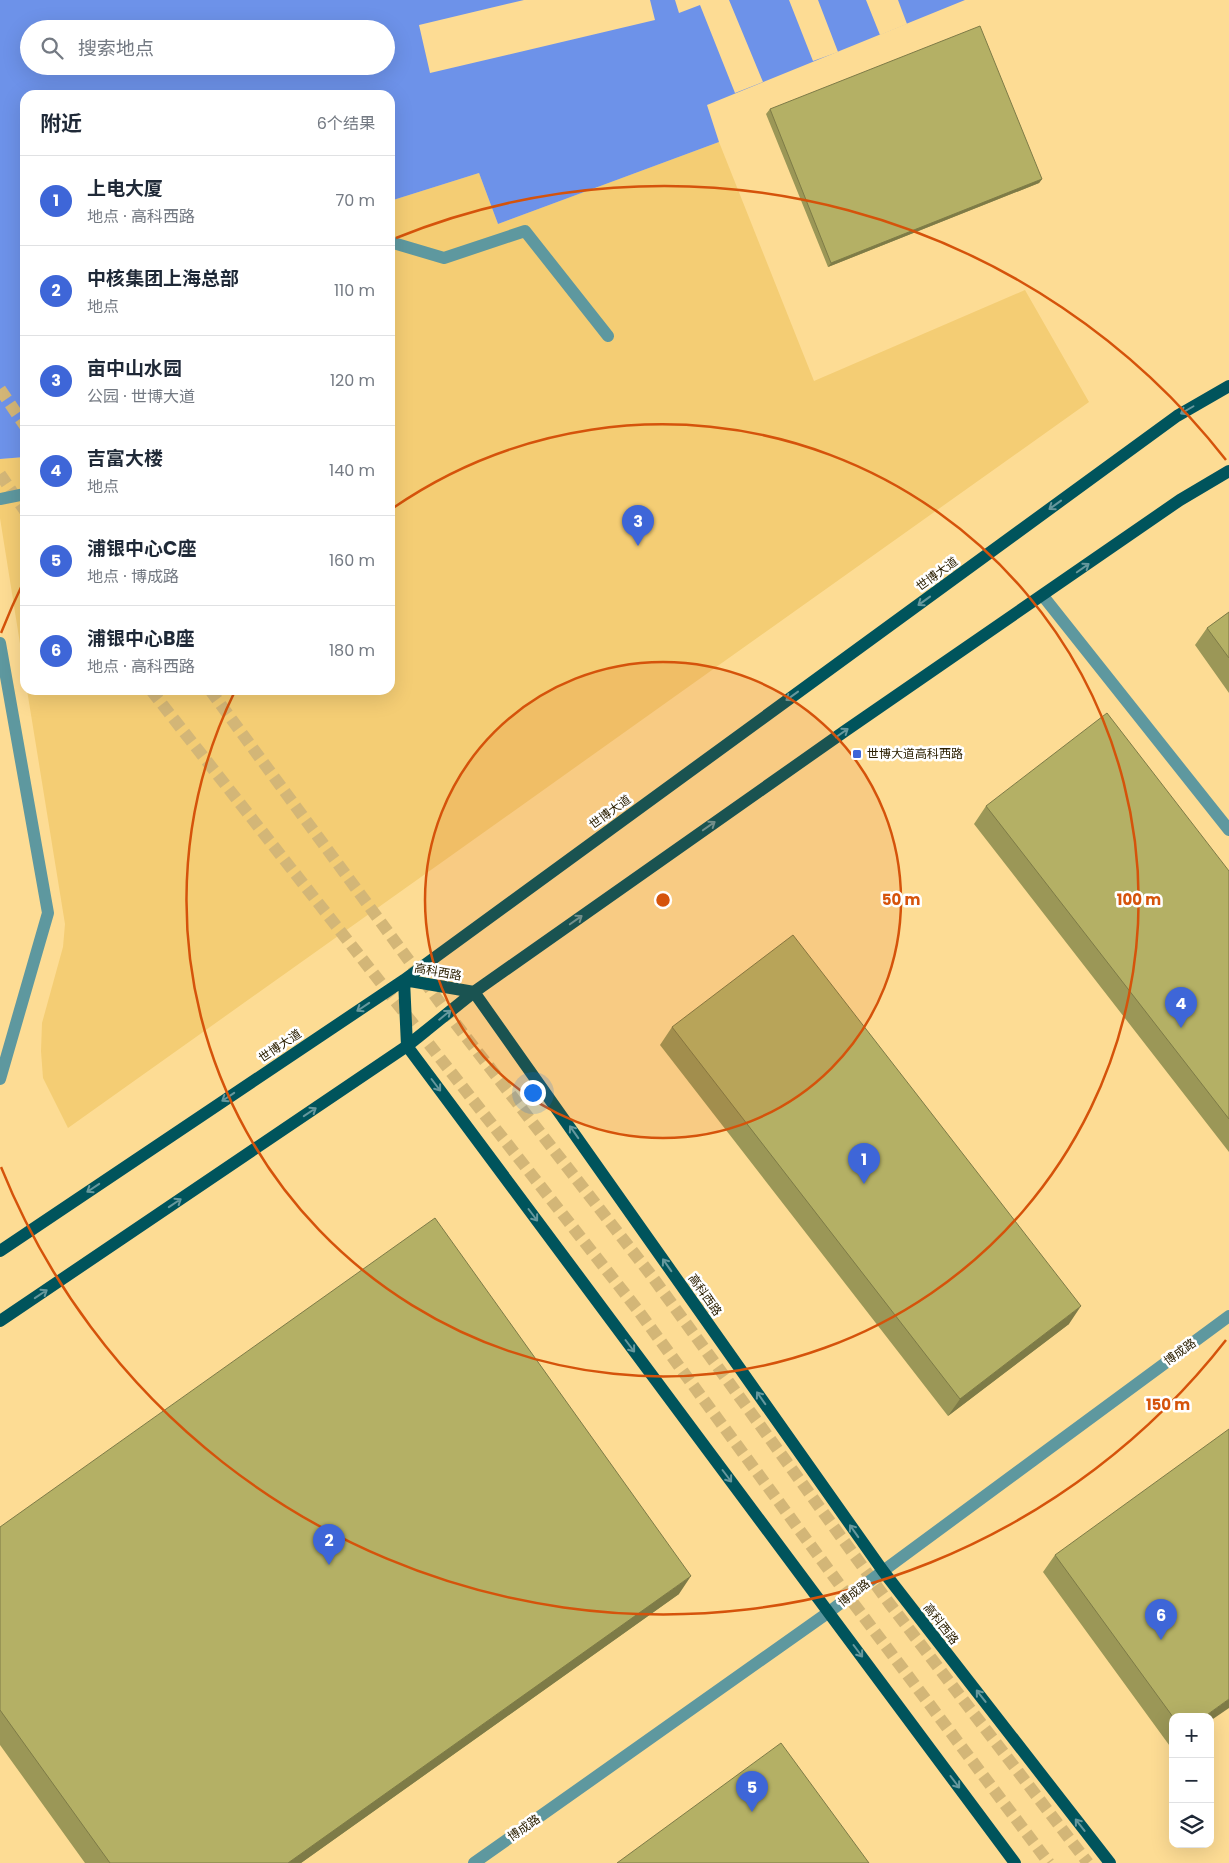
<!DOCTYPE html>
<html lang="zh">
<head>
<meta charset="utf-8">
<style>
  :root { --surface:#fff; --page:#f6f6f7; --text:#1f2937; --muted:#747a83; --line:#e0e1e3; --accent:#3e66d8 }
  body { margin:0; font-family:Poppins,"Noto Sans SC",sans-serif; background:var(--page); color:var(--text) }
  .controls { position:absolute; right:15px; bottom:15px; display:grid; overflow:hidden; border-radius:10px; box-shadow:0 5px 20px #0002 }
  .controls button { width:45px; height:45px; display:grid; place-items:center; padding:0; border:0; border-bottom:1px solid var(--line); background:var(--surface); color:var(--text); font:25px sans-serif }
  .you { position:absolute; left:532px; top:1092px; width:18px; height:18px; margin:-12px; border:4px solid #fff; border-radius:50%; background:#1a73e8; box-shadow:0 0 0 8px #1a73e833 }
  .badge { display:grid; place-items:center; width:32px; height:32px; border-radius:50%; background:var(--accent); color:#fff; font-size:16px; font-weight:700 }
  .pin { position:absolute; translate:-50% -41px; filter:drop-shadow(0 1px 2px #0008) }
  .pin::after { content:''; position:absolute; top:26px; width:18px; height:15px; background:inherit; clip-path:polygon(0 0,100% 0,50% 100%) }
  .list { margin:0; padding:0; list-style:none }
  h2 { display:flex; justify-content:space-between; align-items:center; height:65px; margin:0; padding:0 20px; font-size:21px }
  h2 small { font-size:16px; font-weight:400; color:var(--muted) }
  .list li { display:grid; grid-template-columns:32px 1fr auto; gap:15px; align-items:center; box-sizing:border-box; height:90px; padding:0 20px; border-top:1px solid var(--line) }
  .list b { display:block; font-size:19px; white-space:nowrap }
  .list p { margin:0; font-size:16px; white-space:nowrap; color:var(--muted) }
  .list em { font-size:16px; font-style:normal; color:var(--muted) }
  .icon { flex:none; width:28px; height:28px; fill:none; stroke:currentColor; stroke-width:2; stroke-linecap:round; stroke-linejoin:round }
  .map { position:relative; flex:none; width:1229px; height:1863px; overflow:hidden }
  .search { position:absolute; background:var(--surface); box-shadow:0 5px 20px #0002; left:20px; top:20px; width:375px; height:55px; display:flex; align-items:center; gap:12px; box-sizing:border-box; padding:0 18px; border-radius:28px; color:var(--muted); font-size:19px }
  .panel { position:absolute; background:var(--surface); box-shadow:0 5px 20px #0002; left:20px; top:90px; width:375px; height:605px; border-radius:15px }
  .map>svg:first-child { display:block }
</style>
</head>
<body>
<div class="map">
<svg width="1229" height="1863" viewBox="0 0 1229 1863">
  <rect width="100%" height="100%" fill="#fddc94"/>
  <path fill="#f4cd74" d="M719,142l95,239 211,-91 64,112 -1021,726 -25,-50 -2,-27 1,-28 21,-76 2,-23 -38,-234h363v-489l89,-28 19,51z
    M25,457v218l-25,-157v-59z"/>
  <path fill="#6d92e9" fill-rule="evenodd" d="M0,0h965l-258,105 12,37 -221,82 -19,-51 -89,28v-106h-365v362l-25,2zM29,29h357v37h-357z"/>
  <path fill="#fddc94" d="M524,0h126l5,20 -225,53 -11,-48z
    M675,0h54l34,82 -28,11 -35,-88 -21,8z
    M789,0h29l20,52 -25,9z
    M866,0h32l9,24 -27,11z"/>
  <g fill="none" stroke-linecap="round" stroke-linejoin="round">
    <path stroke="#d3b677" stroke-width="12" stroke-dasharray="12 6" stroke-linecap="butt" d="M0,389l25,37
      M0,474l25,37
      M151,690l486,619 211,287 201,267
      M210,690l242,329 199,256 238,328 199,260"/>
    <path stroke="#5e989f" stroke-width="12" d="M390,242l54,16 81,-27 83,105
      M0,499l25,-5
      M0,643l48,270 -48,166"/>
    <path stroke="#5e989f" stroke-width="12" d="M1043,596l186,234
      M474,1863l355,-251 54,-41 346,-255"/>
    <path stroke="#00545c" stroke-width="12" d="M404,980l70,12 409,579 227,292
      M404,980l3,66 608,817
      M0,1251l404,-271 773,-564 52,-30
      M0,1321l407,-275 67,-54 371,-261 335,-231 49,-29"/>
  </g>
  <path fill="#9b9757" d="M770,109l272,70 -3,4 -211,84 -62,-153z
    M1229,612v81l-34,-48 12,-17z
    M986,806l243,65v281l-255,-328z
    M672,1027l397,297 -121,92 -288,-371z
    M0,1527l679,67 -378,269h-216l-85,-118z
    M1055,1555l155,162h-37v31l-1,1 -129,-177z"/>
  <path fill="#7e7b47" d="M1042,179l-3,4 -211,84 3,-4z
    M1081,1306l-12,18 -121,92 12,-17z
    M691,1576l-12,18 -378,269h-13z
    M1229,1699v9l-19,13v-4h-6z"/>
  <path fill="#b4b065" stroke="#7e7b47" d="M980,26l62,153 -211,84 -61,-154z
    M1229,612v46l-22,-30z
    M1107,713l122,158v248l-243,-313z
    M793,935l288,371 -121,93 -288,-372z
    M435,1218l256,358 -403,287h-178l-110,-153v-183z
    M1229,1429v270l-25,18h-31l-118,-162z
    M781,1743l88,120h-252z"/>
  <defs><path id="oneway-shaft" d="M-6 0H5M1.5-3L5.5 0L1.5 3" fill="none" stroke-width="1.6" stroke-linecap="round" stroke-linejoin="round" transform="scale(1.25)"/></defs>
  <g stroke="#66989d">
    <use href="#oneway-shaft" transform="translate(1187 410) rotate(150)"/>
    <use href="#oneway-shaft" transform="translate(1055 505) rotate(144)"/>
    <use href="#oneway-shaft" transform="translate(1083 568) rotate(-35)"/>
    <use href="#oneway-shaft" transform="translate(924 601) rotate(144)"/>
    <use href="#oneway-shaft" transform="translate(792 696) rotate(144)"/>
    <use href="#oneway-shaft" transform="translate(842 733) rotate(-35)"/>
    <use href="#oneway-shaft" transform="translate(709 826) rotate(-35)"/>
    <use href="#oneway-shaft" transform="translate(576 920) rotate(-35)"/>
    <use href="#oneway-shaft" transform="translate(363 1007) rotate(146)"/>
    <use href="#oneway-shaft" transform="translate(445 1015) rotate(-39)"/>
    <use href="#oneway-shaft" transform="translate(436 1085) rotate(53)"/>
    <use href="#oneway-shaft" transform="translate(228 1097) rotate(146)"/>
    <use href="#oneway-shaft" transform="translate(310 1112) rotate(-34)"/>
    <use href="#oneway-shaft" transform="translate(574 1132) rotate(-125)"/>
    <use href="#oneway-shaft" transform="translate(93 1188) rotate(146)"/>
    <use href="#oneway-shaft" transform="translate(175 1203) rotate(-34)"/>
    <use href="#oneway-shaft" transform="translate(533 1215) rotate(53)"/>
    <use href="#oneway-shaft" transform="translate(667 1265) rotate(-125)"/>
    <use href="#oneway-shaft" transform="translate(41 1294) rotate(-34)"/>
    <use href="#oneway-shaft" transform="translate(630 1346) rotate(53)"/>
    <use href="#oneway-shaft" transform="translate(761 1398) rotate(-125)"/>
    <use href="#oneway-shaft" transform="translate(727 1476) rotate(53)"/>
    <use href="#oneway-shaft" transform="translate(854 1531) rotate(-125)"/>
    <use href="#oneway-shaft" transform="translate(858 1651) rotate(53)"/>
    <use href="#oneway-shaft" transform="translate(981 1696) rotate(-128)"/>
    <use href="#oneway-shaft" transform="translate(955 1782) rotate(53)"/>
    <use href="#oneway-shaft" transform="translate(1080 1825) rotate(-128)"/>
  </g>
  <circle cx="663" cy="900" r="238" fill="#d5530b" fill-opacity=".12"/>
  <g fill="none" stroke="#d5530b" stroke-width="2.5">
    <circle cx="663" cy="900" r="238"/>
    <path d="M393 508A476 476 0 1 1 235 691"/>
    <path d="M1226 1340A714 714 0 0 1 1 1167M1 633A714 714 0 0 1 24 581M396 238A714 714 0 0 1 1226 460"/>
  </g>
  <rect fill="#3e66d8" stroke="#fff" stroke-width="2" x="852" y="749" width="10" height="10" rx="2.5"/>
  <g text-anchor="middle" stroke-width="5" stroke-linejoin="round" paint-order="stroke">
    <g font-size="12" fill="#2c2002" stroke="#fff">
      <text transform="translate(937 574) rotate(-36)" y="4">世博大道</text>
      <text transform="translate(610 812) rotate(-36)" y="4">世博大道</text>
      <text transform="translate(438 972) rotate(10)" y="4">高科西路</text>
      <text transform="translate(280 1046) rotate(-34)" y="4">世博大道</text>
      <text transform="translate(705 1295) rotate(55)" y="4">高科西路</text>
      <text transform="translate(1180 1352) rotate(-36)" y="4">博成路</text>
      <text transform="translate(854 1593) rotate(-38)" y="4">博成路</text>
      <text transform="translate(941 1624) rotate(52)" y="4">高科西路</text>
      <text transform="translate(524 1828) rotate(-35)" y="4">博成路</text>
    </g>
    <g font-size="12" fill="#2c2002" stroke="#fff" text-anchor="start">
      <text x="867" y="758">世博大道高科西路</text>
    </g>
  </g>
  <circle cx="663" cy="900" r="8" fill="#d5530b" stroke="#fff" stroke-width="2.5"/>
  <g font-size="15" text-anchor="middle" font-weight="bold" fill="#d5530b" stroke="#fff" stroke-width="5" stroke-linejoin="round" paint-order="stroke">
    <text x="901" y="905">50 m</text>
    <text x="1139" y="905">100 m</text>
    <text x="1168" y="1410">150 m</text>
  </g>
</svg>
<div class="controls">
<button>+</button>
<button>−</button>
<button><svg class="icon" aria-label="layers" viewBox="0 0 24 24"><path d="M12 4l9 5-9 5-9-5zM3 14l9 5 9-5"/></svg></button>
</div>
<div class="you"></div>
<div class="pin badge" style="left:864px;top:1184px">1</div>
<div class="pin badge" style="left:329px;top:1565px">2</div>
<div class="pin badge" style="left:638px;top:546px">3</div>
<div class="pin badge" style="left:1181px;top:1028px">4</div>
<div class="pin badge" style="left:752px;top:1812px">5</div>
<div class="pin badge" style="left:1161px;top:1640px">6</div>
<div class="search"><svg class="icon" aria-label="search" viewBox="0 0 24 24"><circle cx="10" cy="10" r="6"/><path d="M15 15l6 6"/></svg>搜索地点</div>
<section class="panel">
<h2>附近<small>6个结果</small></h2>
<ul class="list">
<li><span class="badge">1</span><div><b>上电大厦</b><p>地点 · 高科西路</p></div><em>70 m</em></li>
<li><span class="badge">2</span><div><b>中核集团上海总部</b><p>地点</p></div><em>110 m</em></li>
<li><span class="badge">3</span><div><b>亩中山水园</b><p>公园 · 世博大道</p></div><em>120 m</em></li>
<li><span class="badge">4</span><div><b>吉富大楼</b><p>地点</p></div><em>140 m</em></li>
<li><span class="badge">5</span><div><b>浦银中心C座</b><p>地点 · 博成路</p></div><em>160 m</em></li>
<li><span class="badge">6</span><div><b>浦银中心B座</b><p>地点 · 高科西路</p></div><em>180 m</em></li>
</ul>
</section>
</div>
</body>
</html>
